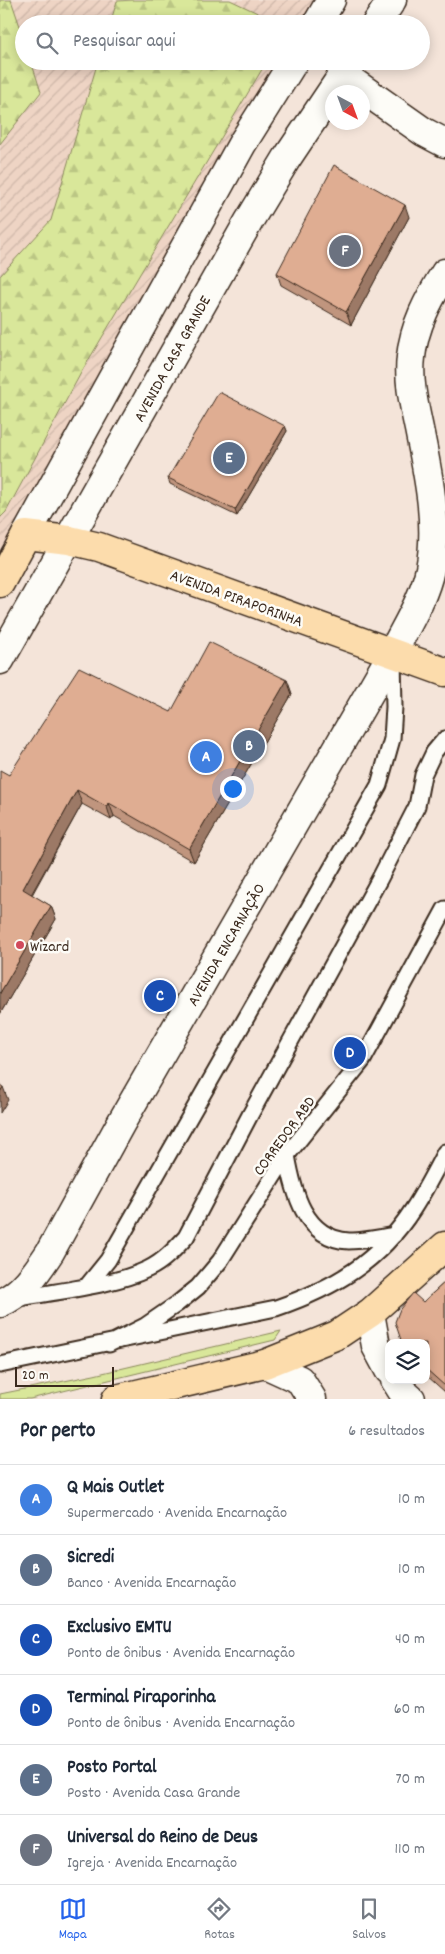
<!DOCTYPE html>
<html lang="pt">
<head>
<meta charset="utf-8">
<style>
  :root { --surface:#fff; --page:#f2f2f3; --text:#1f2937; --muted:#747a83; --line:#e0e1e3; --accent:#2563eb }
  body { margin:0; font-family:Dekko,sans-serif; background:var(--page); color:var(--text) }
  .controls { position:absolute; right:15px; bottom:15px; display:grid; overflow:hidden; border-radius:10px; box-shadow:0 2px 12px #0003 }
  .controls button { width:45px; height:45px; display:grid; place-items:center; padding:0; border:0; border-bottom:1px solid var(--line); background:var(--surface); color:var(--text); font:25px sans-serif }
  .compass { position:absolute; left:325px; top:85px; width:45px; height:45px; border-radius:50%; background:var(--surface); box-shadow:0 2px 12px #0003; rotate:139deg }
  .scale { position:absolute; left:15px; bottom:12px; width:99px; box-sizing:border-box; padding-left:5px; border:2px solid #3b2a1e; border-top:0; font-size:14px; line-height:18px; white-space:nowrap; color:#3b2a1e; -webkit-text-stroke:4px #fdfcf7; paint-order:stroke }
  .you { position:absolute; left:232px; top:788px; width:18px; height:18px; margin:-12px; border:4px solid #fff; border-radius:50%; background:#1a73e8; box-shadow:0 0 0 8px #1a73e833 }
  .badge { display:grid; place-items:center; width:32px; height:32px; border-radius:50%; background:var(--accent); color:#fff; font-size:16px; font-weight:700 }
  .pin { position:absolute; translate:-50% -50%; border:2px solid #fff; box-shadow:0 1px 5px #0006 }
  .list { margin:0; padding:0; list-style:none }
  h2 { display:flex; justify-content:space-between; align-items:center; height:65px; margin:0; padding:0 20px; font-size:21px }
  h2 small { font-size:16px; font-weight:400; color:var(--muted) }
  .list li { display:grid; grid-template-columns:32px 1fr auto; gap:15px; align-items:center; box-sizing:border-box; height:70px; padding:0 20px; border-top:1px solid var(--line) }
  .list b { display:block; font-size:19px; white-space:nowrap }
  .list p { margin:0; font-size:16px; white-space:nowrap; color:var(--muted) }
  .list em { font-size:16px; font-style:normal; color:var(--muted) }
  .icon { flex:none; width:28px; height:28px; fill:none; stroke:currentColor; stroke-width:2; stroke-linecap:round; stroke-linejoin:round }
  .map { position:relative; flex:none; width:445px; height:1399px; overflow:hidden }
  .search { position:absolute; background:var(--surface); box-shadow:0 2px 12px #0003; left:15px; right:15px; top:15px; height:55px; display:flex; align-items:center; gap:12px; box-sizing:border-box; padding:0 18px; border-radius:28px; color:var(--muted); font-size:19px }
  .sheet { height:485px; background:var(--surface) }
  nav { display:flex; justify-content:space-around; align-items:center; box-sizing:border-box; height:70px; border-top:1px solid var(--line); background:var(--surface); font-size:14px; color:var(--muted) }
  nav a { display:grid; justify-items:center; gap:2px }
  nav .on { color:var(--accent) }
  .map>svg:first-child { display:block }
</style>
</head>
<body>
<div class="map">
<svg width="445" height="1399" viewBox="0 0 445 1399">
  <defs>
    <pattern id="industrial-furrows" width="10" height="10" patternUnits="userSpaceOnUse" patternTransform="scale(1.25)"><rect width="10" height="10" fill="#eed4c4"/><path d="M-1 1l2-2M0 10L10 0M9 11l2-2" fill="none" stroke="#cdb6a8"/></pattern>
    <pattern id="forest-firs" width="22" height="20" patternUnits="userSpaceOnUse" patternTransform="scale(1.25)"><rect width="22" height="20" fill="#d9e79a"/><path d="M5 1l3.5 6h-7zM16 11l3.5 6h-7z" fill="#bbc684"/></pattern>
  </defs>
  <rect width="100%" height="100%" fill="#f4e4d9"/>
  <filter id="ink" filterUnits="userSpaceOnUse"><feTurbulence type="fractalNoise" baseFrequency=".02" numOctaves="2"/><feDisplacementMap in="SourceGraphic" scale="10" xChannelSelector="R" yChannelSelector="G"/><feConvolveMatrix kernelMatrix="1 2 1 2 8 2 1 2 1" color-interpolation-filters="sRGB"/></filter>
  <g filter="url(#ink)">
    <path fill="url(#industrial-furrows)" d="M0,0h319l-12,24h-283v37h261l-285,492z"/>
    <path fill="#d9e79a" stroke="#8a885c" d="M281,1331l-6,9 -245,59h-30v-5l94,-19z"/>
    <path fill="url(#forest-firs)" stroke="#8a885c" d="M0,0h11l13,38v23h7l10,31 -41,52z
      M133,0h97l51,24h-171l7,-23z
      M98,61h169l-185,310 -76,141 -6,6v-242l51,-56z"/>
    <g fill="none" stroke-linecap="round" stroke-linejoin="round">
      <g stroke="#3b2a1e" stroke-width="19">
        <path id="lane" d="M287,1155c6,35 17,84 62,86 15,0 30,-3 45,-6
          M87,1286l21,-26 271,-475 13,-46 2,-32 -1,-48
          M16,1299c39,-8 97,-13 132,-30 15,-7 27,-20 38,-32l64,-122 129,-235 38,-74 6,-31 11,-23 11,-13
          M109,1344l36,-18 32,-22 21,-17 22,-26 67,-106 76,-95 82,-151
          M0,1365l276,-57c58,-20 103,-46 137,-99 12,-18 22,-38 32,-57"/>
      </g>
      <g stroke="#3b2a1e" stroke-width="31">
        <path id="street" d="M370,1313l6,33 13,24
          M265,1364l35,16 12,19
          M395,1380l7,11 9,8"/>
      </g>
      <g stroke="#3b2a1e" stroke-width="31">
        <path id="secondary" d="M317,24l14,-24
          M376,24l16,-24
          M343,75l81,57 21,11
          M26,535l216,-391 52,-83
          M0,660l249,-439 38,-63 65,-97
          M0,1303c22,-8 38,-33 50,-51l71,-129 272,-471c13,-26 31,-54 37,-83 9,-46 -2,-95 -11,-140 -5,-24 -11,-48 -8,-72 3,-31 18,-59 34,-84"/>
      </g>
      <g stroke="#3b2a1e" stroke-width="31">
        <path id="primary" d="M0,583l26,-48 43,5 30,7 346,125
          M116,1399l149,-35 72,-29 33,-22 75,-67"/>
      </g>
      <use href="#lane" stroke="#fdfcf7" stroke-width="15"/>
      <use href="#street" stroke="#fdfcf7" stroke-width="28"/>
      <use href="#secondary" stroke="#fdfcf7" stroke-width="28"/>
      <use href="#primary" stroke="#fcdcac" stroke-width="28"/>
    </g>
    <path fill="#c0957e" stroke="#3b2a1e" d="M409,217l-58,108 -70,-40 -4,-12z
      M285,426l2,5 -50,85 -67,-32 -2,-6z
      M287,680l5,14 -98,168 -80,-46 -3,4 -29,-16 -50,91 19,11 5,13 -56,95 9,-239 162,-63z
      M445,1282v110l-19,-17v-32l-3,-41z"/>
    <path fill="#9c7966" stroke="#3b2a1e" d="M405,205l4,12 -58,108 -5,-13z
      M285,426l2,5 -50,85 -2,-6z
      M287,680l5,14 -98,168 -5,-13z
      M77,790l5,14 -55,98 -4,-13z
      M109,803l5,13 -3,4 -4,-13z
      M51,906l5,13 -56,95v-21z
      M3,1087l5,13 -8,13v-21z"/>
    <path fill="#dfad92" stroke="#3b2a1e" d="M334,165l71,40 -59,107 -69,-39z
      M219,392l66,34 -50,84 -67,-32z
      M209,642l78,38 -98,169 -80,-46 -2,4 -30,-17 -54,99 28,17 -51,87v-223l9,5 70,-108 92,45z
      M0,1085l3,2 -3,5z
      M445,1282v104l-19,-17v-26h-24l-7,-21 5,-13 13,-16 10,9z"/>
  </g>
  <circle fill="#d1495b" stroke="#fdfcf7" stroke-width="2" cx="20" cy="945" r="5"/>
  <g text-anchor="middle" stroke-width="5" stroke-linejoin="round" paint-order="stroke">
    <g font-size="16" fill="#3b2a1e" stroke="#fdfcf7">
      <text transform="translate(171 358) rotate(-61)" y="6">AVENIDA CASA GRANDE</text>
      <text transform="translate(237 597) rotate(20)" y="6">AVENIDA PIRAPORINHA</text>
      <text transform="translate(225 944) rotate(-60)" y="6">AVENIDA ENCARNAÇÃO</text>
      <text transform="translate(283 1135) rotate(-54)" y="6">CORREDOR ABD</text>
    </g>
    <g font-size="16" fill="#3b2a1e" stroke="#fdfcf7" text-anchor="start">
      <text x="30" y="951">Wizard</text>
    </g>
  </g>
</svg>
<div class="controls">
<button><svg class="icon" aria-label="layers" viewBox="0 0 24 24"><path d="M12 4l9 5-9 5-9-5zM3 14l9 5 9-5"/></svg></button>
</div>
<svg class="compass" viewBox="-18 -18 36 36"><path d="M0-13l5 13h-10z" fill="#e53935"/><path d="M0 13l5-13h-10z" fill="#747a83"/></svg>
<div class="scale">20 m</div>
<div class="you"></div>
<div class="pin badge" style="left:206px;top:757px;background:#3f7fe0">A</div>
<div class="pin badge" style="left:249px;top:746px;background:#5c6f8a">B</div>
<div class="pin badge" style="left:160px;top:996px;background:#1a4fb4">C</div>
<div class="pin badge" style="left:350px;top:1053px;background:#1a4fb4">D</div>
<div class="pin badge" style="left:229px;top:458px;background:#5c6f8a">E</div>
<div class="pin badge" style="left:345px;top:251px;background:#6b7280">F</div>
<div class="search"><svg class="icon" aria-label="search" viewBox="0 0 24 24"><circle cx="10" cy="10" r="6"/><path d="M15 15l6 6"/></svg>Pesquisar aqui</div>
</div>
<section class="sheet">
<h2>Por perto<small>6 resultados</small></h2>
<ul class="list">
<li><span class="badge" style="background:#3f7fe0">A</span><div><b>Q Mais Outlet</b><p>Supermercado · Avenida Encarnação</p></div><em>10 m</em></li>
<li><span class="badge" style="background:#5c6f8a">B</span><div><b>Sicredi</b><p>Banco · Avenida Encarnação</p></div><em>10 m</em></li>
<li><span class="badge" style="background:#1a4fb4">C</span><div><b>Exclusivo EMTU</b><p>Ponto de ônibus · Avenida Encarnação</p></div><em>40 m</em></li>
<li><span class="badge" style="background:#1a4fb4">D</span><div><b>Terminal Piraporinha</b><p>Ponto de ônibus · Avenida Encarnação</p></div><em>60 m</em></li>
<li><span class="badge" style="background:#5c6f8a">E</span><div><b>Posto Portal</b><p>Posto · Avenida Casa Grande</p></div><em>70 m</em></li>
<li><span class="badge" style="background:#6b7280">F</span><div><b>Universal do Reino de Deus</b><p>Igreja · Avenida Encarnação</p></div><em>110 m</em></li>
</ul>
</section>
<nav>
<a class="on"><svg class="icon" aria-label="map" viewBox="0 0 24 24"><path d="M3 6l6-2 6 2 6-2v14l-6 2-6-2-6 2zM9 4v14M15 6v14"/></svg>Mapa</a>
<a><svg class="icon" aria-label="directions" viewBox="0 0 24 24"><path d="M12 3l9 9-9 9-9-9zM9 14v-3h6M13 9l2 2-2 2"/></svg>Rotas</a>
<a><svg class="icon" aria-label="saved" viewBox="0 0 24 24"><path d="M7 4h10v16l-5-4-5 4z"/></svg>Salvos</a>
</nav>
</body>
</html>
